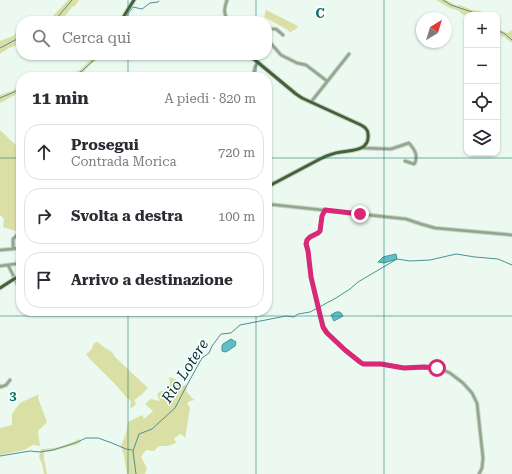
<!DOCTYPE html>
<html lang="it">
<head>
<meta charset="utf-8">
<style>
  :root { --surface:#fff; --page:#f7f7f7; --text:#2b2b33; --muted:#7c7c81; --line:#e1e1e2 }
  body { margin:0; font-family:"Roboto Serif",serif; background:var(--page); color:var(--text) }
  .controls { position:absolute; right:12px; top:12px; display:grid; overflow:hidden; border-radius:8px; box-shadow:0 1px 3px #0004 }
  .controls button { width:36px; height:36px; display:grid; place-items:center; padding:0; border:0; border-bottom:1px solid var(--line); background:var(--surface); color:var(--text); font:20px sans-serif }
  .compass { position:absolute; left:416px; top:12px; width:36px; height:36px; border-radius:50%; background:var(--surface); box-shadow:0 1px 3px #0004; rotate:38deg }
  .stop { position:absolute; width:12px; height:12px; margin:-9px; border:3px solid #db2777; border-radius:50%; background:#fff }
  .stop.end { background:#db2777; border-color:#fff; box-shadow:0 1px 4px #0008 }
  .list { margin:0; padding:0; list-style:none }
  h2 { display:flex; justify-content:space-between; align-items:center; height:52px; margin:0; padding:0 16px; font-size:17px }
  h2 small { font-size:13px; font-weight:400; color:var(--muted) }
  .list li { display:grid; grid-template-columns:26px 1fr auto; gap:12px; align-items:center; box-sizing:border-box; height:56px; margin:0 8px 8px; padding:0 8px; border:1px solid var(--line); border-radius:16px }
  .list b { display:block; font-size:15px; white-space:nowrap }
  .list p { margin:0; font-size:13px; white-space:nowrap; color:var(--muted) }
  .list em { font-size:13px; font-style:normal; color:var(--muted) }
  .icon { flex:none; width:22px; height:22px; fill:none; stroke:currentColor; stroke-width:2; stroke-linecap:round; stroke-linejoin:round }
  .map { position:relative; flex:none; width:512px; height:474px; overflow:hidden }
  .search { position:absolute; background:var(--surface); box-shadow:0 1px 3px #0004; left:16px; top:16px; width:256px; height:44px; display:flex; align-items:center; gap:10px; box-sizing:border-box; padding:0 14px; border-radius:16px; color:var(--muted); font-size:15px }
  .panel { position:absolute; background:var(--surface); box-shadow:0 1px 3px #0004; left:16px; top:72px; width:256px; height:244px; border-radius:16px }
  .map>svg:first-child { display:block }
</style>
</head>
<body>
<div class="map">
<svg width="512" height="474" viewBox="0 0 512 474">
  <rect width="100%" height="100%" fill="#ebf9f0"/>
  <path fill="#dae0a5" d="M68,0h11l-5,7 -1,-1 -8,10 -6,5h-14l7,-4z
    M436,0h10l11,6 3,-1 12,5 9,1 1,4 -15,1 -4,-1 -4,-4 -9,-3z
    M266,10l32,16 -3,4h-2l-3,3 -2,-3 -24,-13z
    M497,28l10,5 5,-3v13l-8,-6 -7,-2z
    M17,32l1,2 3,-2v12l-12,4 -9,6v-13l13,-5z
    M95,55h5l-5,6 -5,4 -5,5 -3,5 -2,1 -14,1c12,-4 21,-13 29,-22z
    M21,86v6l-21,11v-8l12,-4z
    M0,130l21,20v69l-1,2 1,1v7l-2,3 -16,-5 1,-8 -4,-4z
    M98,342l7,6 7,4 3,5 33,31 -7,7 -7,5 2,4 -4,4 -2,-1 1,-6 -4,-3 -11,-13 -27,-27 -3,-4 5,-4 3,-7z
    M169,377l6,2 5,7 7,-1 -1,6 6,7 3,2 -5,1 -3,2 3,5 -5,30 -4,-4 -7,4 2,5 -8,3h-9l-5,5 -8,-1 -5,7 6,11 -2,6h-18l-3,-18 -3,-10 5,-13 2,-11 14,-7 2,4 9,-8 -8,-7 6,-5 9,2 -3,-7 4,-3c11,1 9,-6 8,-14z
    M39,394l-1,4 9,24 -9,9 2,15 -7,-1 -9,5 -24,5v-27l12,-3v-11l8,-11z
    M79,439l2,3 -3,2 -25,7 -9,1v6l3,16h-3l-2,-10 -3,-7 2,-8c13,0 27,-4 38,-10z"/>
  <path fill="#5fbfc7" stroke="#4c9095" d="M396,254l1,5 -13,4 -6,-1 5,-5z
    M336,312h4l1,1 2,3 -9,5 -3,-6z
    M231,339l5,3 -1,4 -9,6 -4,-1v-5l1,-2z"/>
  <g fill="none" stroke-linecap="round" stroke-linejoin="round">
    <path stroke="#4c9095" stroke-width="1" d="M443,0l8,5 24,8 1,2
      M52,21l4,-2 16,-19
      M126,21l2,-7 5,-7 9,2 8,-6 8,-1 1,-1
      M497,30l8,4 7,6
      M0,48l21,-11
      M72,77l10,-6 17,-16
      M0,98l21,-9
      M0,456l30,-5 10,1 13,-2 22,-7 11,-5h12l14,5 14,6 6,1
      M136,474l-3,-23 6,-17 13,-5 23,-21 12,-23 15,-27 7,-5 3,-7 9,-12 10,-1 9,-8 46,-9 8,1 4,-3 12,-2 26,-14 14,-9 8,-7 39,-23 13,2 20,-1 26,-6 19,3 23,2 14,6"/>
    <g stroke="#c6d3cb" stroke-width="4.5">
      <path id="minor" d="M227,0c-3,9 -4,14 2,21
        M267,29h9l7,6
        M267,39l14,16 16,8 9,2 21,16
        M210,77l1,-2 4,2
        M253,77l2,-10 3,-5
        M311,102l38,-48
        M362,148l29,1 18,-6c6,7 9,12 6,20l-1,1 -9,-3
        M267,204l139,15 15,5 14,4 77,7
        M325,210l-3,6 -2,15 -2,2 -8,4 -3,3v4l1,7 3,26 10,43 4,11 20,19 15,12 3,2h18l23,4 20,-1 13,2 6,1 7,3 13,10 9,10 5,10 6,55 -1,10 -3,6
        M13,249v-10l5,-5
        M0,250l13,-1 8,-2
        M8,265l13,26
        M0,266l15,-2 6,-2
        M0,386l1,1 5,-2 4,-5"/>
    </g>
    <g stroke="#c6d3cb" stroke-width="5">
      <path id="major" d="M122,21l2,-5 10,-16
        M247,55l8,5 41,34 6,4 59,27c4,2 7,4 7,9 2,17 -16,16 -27,18 -8,1 -15,4 -21,7l-53,28
        M16,278l5,-3
        M0,288l14,-9"/>
    </g>
    <use href="#minor" stroke="#93a58b" stroke-width="2.5"/>
    <use href="#major" stroke="#446235" stroke-width="3"/>
    <g stroke="#c6d3cb" stroke-width="5" stroke-linecap="butt">
      <path id="major-bridge" d="M14,279l2,-1"/>
    </g>
    <use href="#major-bridge" stroke="#446235" stroke-width="3"/>
  </g>
  <g fill="none" stroke-linecap="round" stroke-linejoin="round">
    <path stroke="#db2777" stroke-width="5" d="M360,214l-35,-4 -3,6 -2,15 -2,2 -8,4 -3,3 -1,4 2,7 3,26 12,50 4,6 18,17 15,12 3,2h18l23,4 20,-1 13,1"/>
  </g>
  <path fill="none" stroke="#0f766e" stroke-width="1" stroke-opacity="0.55" d="M128,0v21M256,0v21M384,0v474M128,55v22M256,55v22M0,158h21M267,158h245M128,311v163M256,311v163M0,316h512"/>
  <g text-anchor="middle" stroke-width="3" stroke-linejoin="round" paint-order="stroke">
    <g font-size="15" font-style="italic" fill="#013235" stroke="#fff">
      <text transform="translate(185 371) rotate(-57)" y="5">Rio Lotere</text>
    </g>
  </g>
  <g font-size="13" text-anchor="middle" font-weight="bold" fill="#0f766e" stroke="#fff" stroke-width="3" stroke-linejoin="round" paint-order="stroke">
    <text x="320" y="18">C</text>
    <text x="13" y="400">3</text>
  </g>
</svg>
<div class="controls">
<button>+</button>
<button>−</button>
<button><svg class="icon" aria-label="locate" viewBox="0 0 24 24"><circle cx="12" cy="12" r="6"/><path d="M12 2v4M12 18v4M2 12h4M18 12h4"/></svg></button>
<button><svg class="icon" aria-label="layers" viewBox="0 0 24 24"><path d="M12 4l9 5-9 5-9-5zM3 14l9 5 9-5"/></svg></button>
</div>
<svg class="compass" viewBox="-18 -18 36 36"><path d="M0-13l5 13h-10z" fill="#e53935"/><path d="M0 13l5-13h-10z" fill="#7c7c81"/></svg>
<div class="stop" style="left:437px;top:368px"></div>
<div class="stop end" style="left:360px;top:214px"></div>
<div class="search"><svg class="icon" aria-label="search" viewBox="0 0 24 24"><circle cx="10" cy="10" r="6"/><path d="M15 15l6 6"/></svg>Cerca qui</div>
<section class="panel">
<h2>11 min<small>A piedi · 820 m</small></h2>
<ul class="list">
<li><svg class="icon" aria-label="ahead" viewBox="0 0 24 24"><path d="M12 20V5M6 11l6-6 6 6"/></svg><div><b>Prosegui</b><p>Contrada Morica</p></div><em>720 m</em></li>
<li><svg class="icon" aria-label="right" viewBox="0 0 24 24"><path d="M7 20v-9h11M14 6l5 5-5 5"/></svg><div><b>Svolta a destra</b></div><em>100 m</em></li>
<li><svg class="icon" aria-label="arrive" viewBox="0 0 24 24"><path d="M6 21V4h12l-3 4 3 4H6"/></svg><div><b>Arrivo a destinazione</b></div></li>
</ul>
</section>
</div>
</body>
</html>
